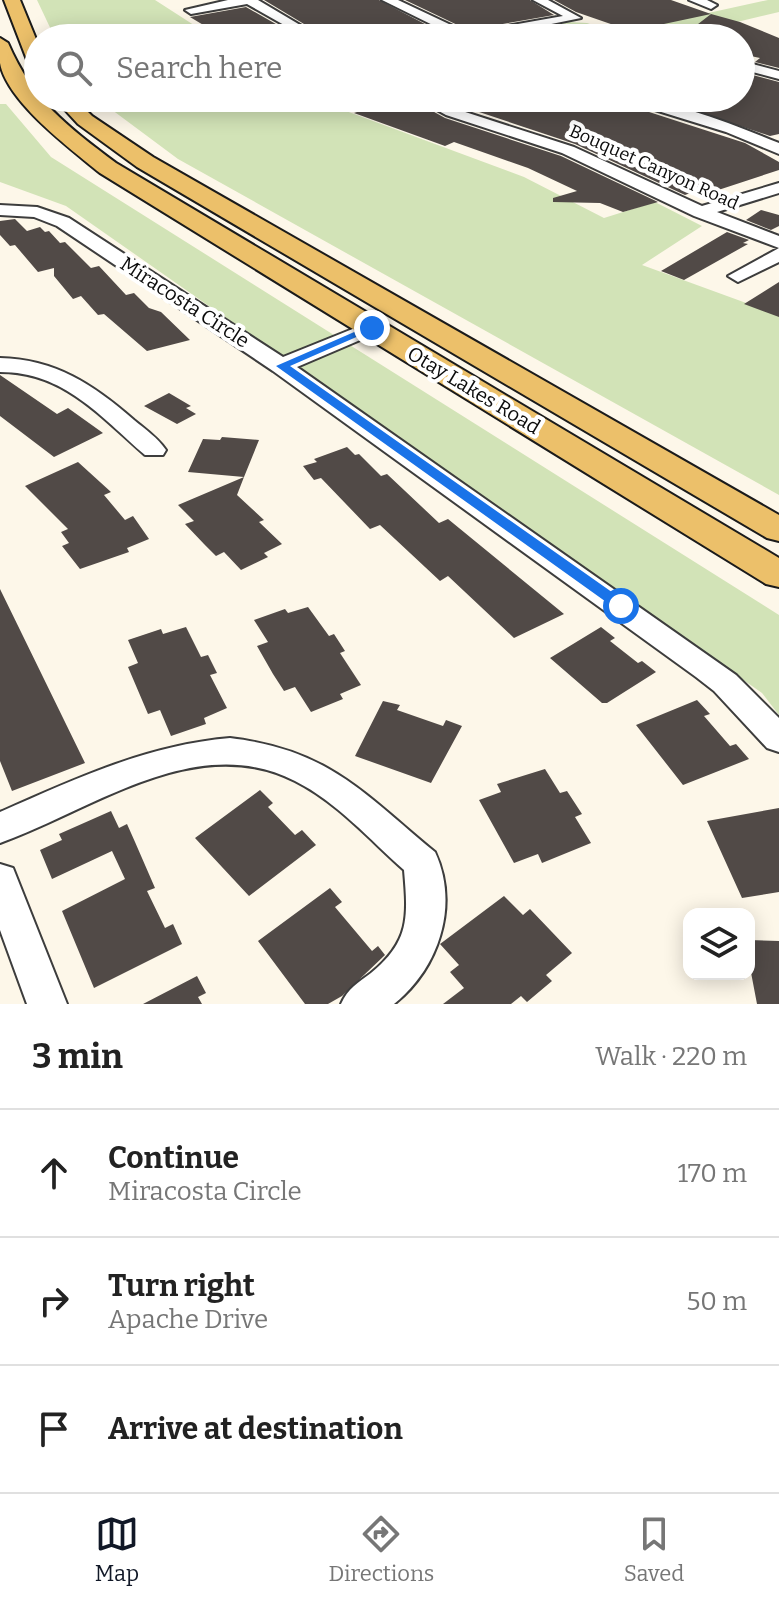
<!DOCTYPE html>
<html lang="en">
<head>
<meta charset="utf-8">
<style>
  :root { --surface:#fff; --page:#f6f6f6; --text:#222; --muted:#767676; --line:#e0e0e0; --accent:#111827 }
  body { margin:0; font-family:Bitter,serif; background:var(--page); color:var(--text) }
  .controls { position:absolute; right:24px; bottom:24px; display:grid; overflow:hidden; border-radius:16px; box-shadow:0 4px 20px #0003 }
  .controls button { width:72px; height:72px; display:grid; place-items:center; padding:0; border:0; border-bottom:2px solid var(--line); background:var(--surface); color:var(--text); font:40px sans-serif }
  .stop { position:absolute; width:24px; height:24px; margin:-18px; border:6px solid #1a73e8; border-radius:50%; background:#fff }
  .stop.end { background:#1a73e8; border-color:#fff; box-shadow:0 2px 8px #0008 }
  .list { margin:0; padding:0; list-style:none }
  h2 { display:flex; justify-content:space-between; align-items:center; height:104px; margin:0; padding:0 32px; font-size:34px }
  h2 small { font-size:26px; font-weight:400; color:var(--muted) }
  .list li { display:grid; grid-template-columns:52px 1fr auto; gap:24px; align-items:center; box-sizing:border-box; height:128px; padding:0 32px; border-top:2px solid var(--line) }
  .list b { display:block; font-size:30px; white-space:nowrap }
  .list p { margin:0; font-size:26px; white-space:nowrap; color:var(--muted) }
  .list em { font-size:26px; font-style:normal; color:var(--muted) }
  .icon { flex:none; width:44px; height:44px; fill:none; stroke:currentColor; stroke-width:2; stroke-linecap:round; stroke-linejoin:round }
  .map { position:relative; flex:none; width:779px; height:1004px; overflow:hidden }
  .search { position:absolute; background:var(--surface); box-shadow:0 4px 20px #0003; left:24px; right:24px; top:24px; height:88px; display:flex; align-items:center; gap:20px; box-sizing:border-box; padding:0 28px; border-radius:44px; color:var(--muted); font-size:30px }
  .sheet { height:488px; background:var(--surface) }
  nav { display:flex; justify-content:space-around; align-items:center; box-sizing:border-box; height:112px; border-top:2px solid var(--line); background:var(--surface); font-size:22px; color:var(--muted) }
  nav a { display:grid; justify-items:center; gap:4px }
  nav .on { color:var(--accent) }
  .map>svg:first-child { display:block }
</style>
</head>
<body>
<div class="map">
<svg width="779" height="1004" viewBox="0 0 779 1004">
  <rect width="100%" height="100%" fill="#fdf7e9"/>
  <path fill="#d2e3b7" d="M37,0h118l59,38h-159z
    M768,0h11v12l-109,26h-188l87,-16 18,1 30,10z
    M96,98h215l213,79 80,41 51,-16 47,24 -60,39 137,50v180l-601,-336z
    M0,104h6l45,53 728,458v100l-17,-22 -696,-487 -66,-24z"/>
  <path fill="#514a47" d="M264,0h115l65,34 -27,4h-92l-12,-12 -4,1z
    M405,0h125l24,15 -86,15z
    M554,0h117l40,14 -80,17 -55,-19z
    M246,7l42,24 -41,7h-22l-35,-21z
    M711,14l29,8 39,16v30l-24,-6 5,-4 -19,-4v-16h-61z
    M741,72l38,10v52l-9,2 -105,-35 6,-3h70z
    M380,98l30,13 17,-3 18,10 116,38 97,46 -35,10 -23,-9 -47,-1v-4l24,-7 -49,-23 -74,-26 -9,4 -91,-33 9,-3 -10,-5z
    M465,98h127l54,13 99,32 34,19v8l-79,26 -7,-4 -8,3 -110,-51 -126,-42z
    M761,210l18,5v11l-8,4 -25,-10z
    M15,219l12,12 13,-4 5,5 4,-1 11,12 5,-1 26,26 8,-2 27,29 8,-2 15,15 12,4 29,28 -43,11 -43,-37 -6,1 -17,-19 -8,3 -19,-23v-8l-16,4 -23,-27 -5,1 -10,-11v-14z
    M727,232l22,8 -6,3 5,1 -64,36 -23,-9z
    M779,282v35l-35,-13z
    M0,375l57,39 11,-6 35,25 -49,24 -54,-41z
    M169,393l22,13 -5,2 10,6 -19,10 -33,-18z
    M222,437l37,3 -15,37 -56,-5 15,-33 17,1z
    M347,447l8,8 4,-1 22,22 6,-2 52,49 9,-4 116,95 -50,24 -66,-62 -8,5 -60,-56 -10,4 -49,-51 -7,2 -11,-14 14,-4 -3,-3z
    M78,462l33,30 -7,3 21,25 8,-4 16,23 -22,9 2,4 -49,17 -18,-23 7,-3 -8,-11 7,-3 -43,-43z
    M244,477l-7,18 27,25 -5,2 23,22 -18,9 4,4 -27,13 -17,-18 -8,4 -12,-12 -19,-20 9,-3 -16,-16z
    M0,589l85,174 -73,28 -12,-30z
    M308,607l21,29 5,-2 11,17 -5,2 21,32 -21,9 3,5 -32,13 -16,-25 -11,4 -11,-17 -16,-28 11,-4 -14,-22 31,-11 3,4z
    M186,627l15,30 7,-2 9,18 -7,2 17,33 -23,10 2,6 -35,12 -11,-26 -12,4 -20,-47 10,-4 -10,-23 33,-11 2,5z
    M601,627l14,11 -5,3 28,22 4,-2 14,11 -49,31h-5l-52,-45z
    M697,700l13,14 -6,2 26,30 6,-2 13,15 -66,26 -47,-60z
    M383,701l17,4 -3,5 46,16 3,-6 16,6 -31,57 -76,-27z
    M545,769l15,24 7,-2 15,23 -7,3 16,26 -49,20 -4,-9 -24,9 -35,-63 22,-8 -4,-8z
    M260,790l13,13 -5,4 27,28 7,-5 14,15 -67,51 -54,-58z
    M779,808v84l-37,6 -35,-77z
    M111,811l8,17 8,-4 8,18 20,46 -8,3 18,37 8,-4 9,20 -88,44 -32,-77 63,-32 -13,-28 -60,28 -12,-29 22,-10 -3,-6z
    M330,888l12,14 -7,5 37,44 6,-5 7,9 -43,41 -14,8h-23l-47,-63z
    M504,896l19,19 7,-6 42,44 -26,22 6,6 -25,21 -6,-6 -10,8h-68l21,-16 -14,-16 9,-7 -19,-21z
    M749,940l30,1v63h-22l-8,-42z
    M197,976l9,17 -8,4 4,7h-59z"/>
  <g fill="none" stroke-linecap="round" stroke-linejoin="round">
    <g stroke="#3d3d3d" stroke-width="4">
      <path id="minor" d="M228,0h30l64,38h-15l-60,-34 -56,10 -6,-4z
        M382,0h16l70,33 95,-17 -30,-16h15l33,18 -99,20h-23z
        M689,0h18l10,5 -6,4z
        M741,61l38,10v8l-38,-10z
        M415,98h19l22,11 118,38 128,59 77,-23v10l-62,19 62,24v12l-85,-32 -132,-63 -116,-38z
        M616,98c54,0 113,25 163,45v11l-53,-22z
        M0,205l37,2 32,11 214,139 82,-33h14l4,4 -4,4 -82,35 439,308 43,43v34l-12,-4 -53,-57 -18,-14 -423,-306 -216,-145 -23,-9 -34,-2z
        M779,248v14l-41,20 -10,-6z
        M0,358c55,1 94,27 134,62 11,9 24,18 32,30l-3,5h-18c-45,-39 -81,-83 -145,-83z
        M230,738c99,12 132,54 205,114 25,54 3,117 -41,152h-53c7,-16 17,-21 30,-31 39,-32 37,-56 33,-103 -34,-30 -67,-68 -109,-89 -99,-51 -204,30 -295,62v-31c75,-33 147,-67 230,-74z
        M0,864l13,4 54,136h-40l-27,-74z"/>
    </g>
    <g stroke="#1b1b1b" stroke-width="4">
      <path id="major" d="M4,0h16l18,44v26l-9,-5z
        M0,38l8,5c25,58 59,83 108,120l663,395v29l-13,-3 -666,-411c-29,-24 -93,-71 -100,-110 0,-8 0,-17 0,-25z
        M54,98h20l18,18 61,41 626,358v26l-12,-3 -630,-371 -59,-43z"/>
    </g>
    <use href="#minor" fill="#fff" fill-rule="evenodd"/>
    <use href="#major" fill="#ecc06a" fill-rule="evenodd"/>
  </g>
  <path fill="#1a73e8" d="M368,326l9,2 -87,38 336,236v7h-10l-340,-243z"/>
  <g text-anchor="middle" stroke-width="8" stroke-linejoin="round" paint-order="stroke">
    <g font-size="18" fill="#0a0a0a" stroke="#fff">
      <text transform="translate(654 167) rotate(24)" y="6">Bouquet Canyon Road</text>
    </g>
    <g font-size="20" fill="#0a0a0a" stroke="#fff">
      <text transform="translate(185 302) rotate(33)" y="7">Miracosta Circle</text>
      <text transform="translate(474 390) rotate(31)" y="7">Otay Lakes Road</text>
    </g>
  </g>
</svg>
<div class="controls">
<button><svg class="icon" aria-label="layers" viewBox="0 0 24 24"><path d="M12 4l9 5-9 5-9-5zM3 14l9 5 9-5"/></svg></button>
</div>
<div class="stop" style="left:621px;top:606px"></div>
<div class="stop end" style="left:372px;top:328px"></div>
<div class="search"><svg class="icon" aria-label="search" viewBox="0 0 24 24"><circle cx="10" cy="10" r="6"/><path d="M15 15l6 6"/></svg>Search here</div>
</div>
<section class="sheet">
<h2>3 min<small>Walk · 220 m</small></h2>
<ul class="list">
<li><svg class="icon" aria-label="ahead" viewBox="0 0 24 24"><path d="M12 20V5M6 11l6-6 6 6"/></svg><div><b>Continue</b><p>Miracosta Circle</p></div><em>170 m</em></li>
<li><svg class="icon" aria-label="right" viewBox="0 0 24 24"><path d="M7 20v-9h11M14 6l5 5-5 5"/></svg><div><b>Turn right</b><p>Apache Drive</p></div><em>50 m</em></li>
<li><svg class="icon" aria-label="arrive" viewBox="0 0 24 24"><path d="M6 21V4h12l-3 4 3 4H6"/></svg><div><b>Arrive at destination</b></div></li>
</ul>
</section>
<nav>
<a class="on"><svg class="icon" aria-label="map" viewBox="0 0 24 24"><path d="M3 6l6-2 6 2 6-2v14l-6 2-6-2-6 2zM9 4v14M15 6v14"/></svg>Map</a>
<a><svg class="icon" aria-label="directions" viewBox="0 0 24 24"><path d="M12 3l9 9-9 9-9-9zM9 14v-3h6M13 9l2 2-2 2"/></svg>Directions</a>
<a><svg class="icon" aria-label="saved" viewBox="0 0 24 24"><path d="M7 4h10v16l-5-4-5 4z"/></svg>Saved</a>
</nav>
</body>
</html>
